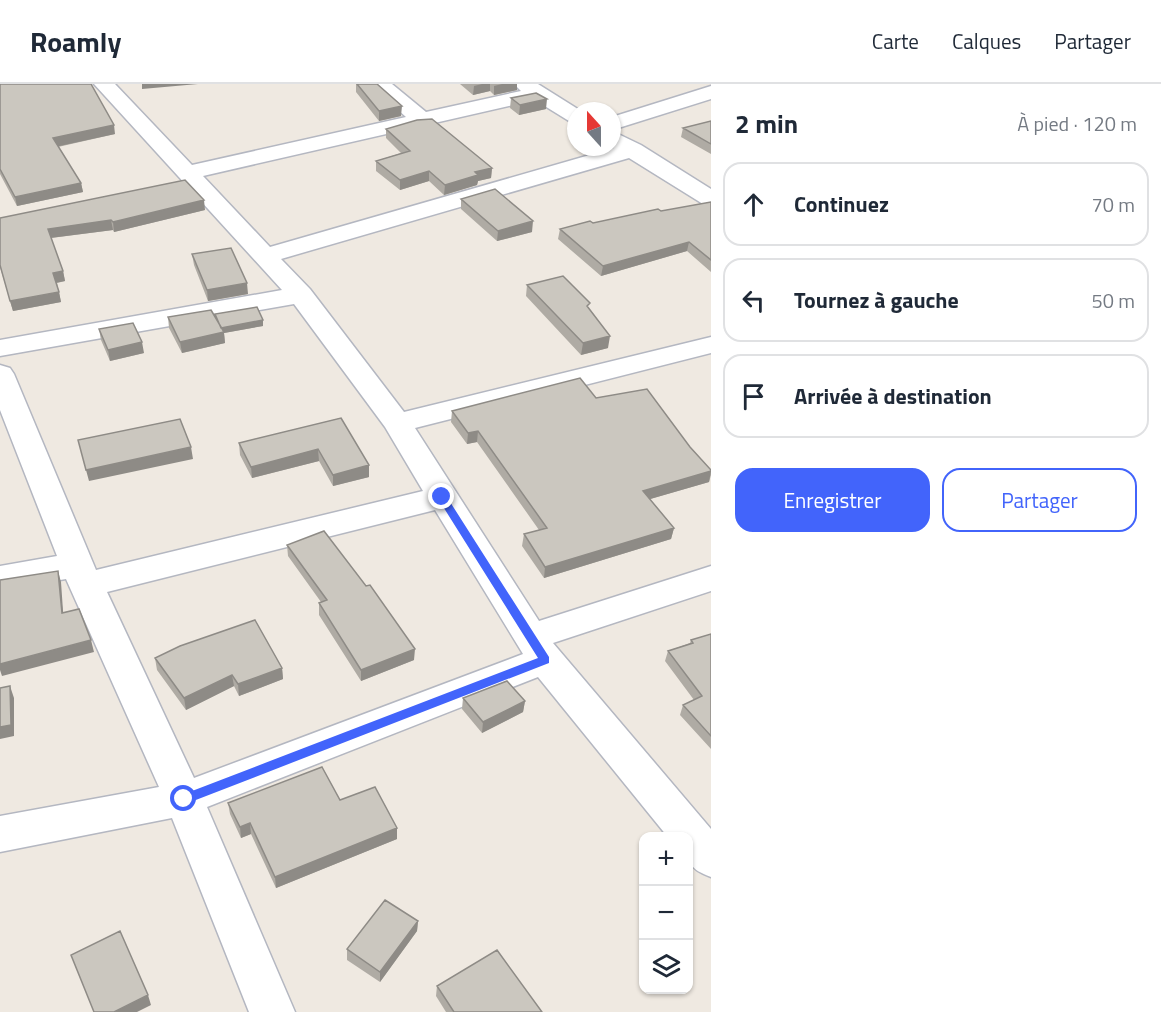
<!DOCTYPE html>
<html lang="fr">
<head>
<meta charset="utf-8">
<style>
  :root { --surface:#fff; --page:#f2f2f3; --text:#1f2937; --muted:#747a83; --line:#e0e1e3; --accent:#4264fb }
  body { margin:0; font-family:"Titillium Web",sans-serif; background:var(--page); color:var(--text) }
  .controls { position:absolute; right:18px; bottom:18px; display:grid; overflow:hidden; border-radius:12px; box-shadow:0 2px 4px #0004 }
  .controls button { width:54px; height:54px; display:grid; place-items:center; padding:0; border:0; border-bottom:2px solid var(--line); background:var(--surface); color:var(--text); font:30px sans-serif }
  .compass { position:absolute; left:567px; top:18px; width:54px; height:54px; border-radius:50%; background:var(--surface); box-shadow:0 2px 4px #0004; rotate:339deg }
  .stop { position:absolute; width:18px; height:18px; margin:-14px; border:4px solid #4264fb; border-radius:50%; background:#fff }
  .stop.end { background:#4264fb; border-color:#fff; box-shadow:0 2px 6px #0008 }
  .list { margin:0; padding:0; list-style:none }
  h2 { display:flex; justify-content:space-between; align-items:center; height:78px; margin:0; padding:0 24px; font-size:26px }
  h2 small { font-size:20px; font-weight:400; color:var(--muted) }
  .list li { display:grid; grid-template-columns:39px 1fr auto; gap:18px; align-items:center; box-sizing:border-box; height:84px; margin:0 12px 12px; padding:0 12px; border:2px solid var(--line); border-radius:18px }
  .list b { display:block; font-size:22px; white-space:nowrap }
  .list em { font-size:20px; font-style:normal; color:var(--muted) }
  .actions { display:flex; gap:12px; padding:18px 24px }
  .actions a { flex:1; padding:14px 0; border:2px solid var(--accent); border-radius:18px; text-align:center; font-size:21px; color:var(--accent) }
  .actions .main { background:var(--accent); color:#fff }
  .icon { flex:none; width:33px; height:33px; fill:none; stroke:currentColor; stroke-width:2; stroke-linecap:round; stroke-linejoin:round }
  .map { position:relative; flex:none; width:711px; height:928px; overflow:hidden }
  header { display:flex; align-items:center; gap:36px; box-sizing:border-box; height:84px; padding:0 30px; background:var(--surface); border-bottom:2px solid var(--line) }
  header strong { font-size:28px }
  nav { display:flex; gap:33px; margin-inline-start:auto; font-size:21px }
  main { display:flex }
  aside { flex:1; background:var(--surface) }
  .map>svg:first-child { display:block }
</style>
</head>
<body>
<header>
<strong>Roamly</strong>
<nav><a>Carte</a><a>Calques</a><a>Partager</a></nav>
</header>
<main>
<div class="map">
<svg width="711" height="928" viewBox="0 0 711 928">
  <rect width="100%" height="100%" fill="#efe9e1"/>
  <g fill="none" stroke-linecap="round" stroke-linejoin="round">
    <g stroke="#b4b7c1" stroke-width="3">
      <path id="minor" d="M94,0h21l77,81 214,-48 -37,-33h23l34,28 95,-21 -7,-7h24l43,27h-5v12l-7,-2 -34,-21 -332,76 67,71 344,-99 -2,-1v-14l2,-1 27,13 70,44v17l-8,-2 -74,-46 -348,101 29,30 94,123 307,-75v16l-296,75 124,193 172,-55v25l-158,52 158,186v48c-25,-9 -23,-16 -23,-41h-21l-129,-159 -331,130 88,205h-46l-77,-194 -172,34v-36l159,-29 -93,-208 -66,11v-24l57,-10 -57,-146v-45l10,3 4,6 82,196 327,-79 -38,-64 -91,-123 -294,52v-16l282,-50zM435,426l88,144 -329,124 -87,-186z
        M711,2v13l-99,31v-13z"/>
    </g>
    <use href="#minor" fill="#fff" fill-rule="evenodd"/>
  </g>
  <path fill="#afaba4" d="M0,0l115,50 -57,13 23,36 2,9 -66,14 -17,-32z
    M356,0h21l24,32 -22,5 -23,-29z
    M460,0h57v6l-23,5 -4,-4 -17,4z
    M511,14l35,11 -27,6 -9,-7z
    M711,37v33l-30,-17 2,-9z
    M386,45l106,39 -1,10 -13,3 -1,4 -33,10 -15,-14 -29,9 -24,-19v-10l25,-8 -15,-15z
    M461,115l71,33 -35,9 -36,-32z
    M711,118v70l-24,-21 -86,25 -43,-37 2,-10z
    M205,126l-91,22 -1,-2 -62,8 12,33 2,10 -8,2 4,19 -48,9 -13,-44v-49z
    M192,170l56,40 -40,7 -14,-36z
    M527,201l62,24 19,39 -27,7 -55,-59z
    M168,233h47l48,3v6l-39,7 1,10 -43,10 -13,-25z
    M99,245l45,24 -34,8 -9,-21z
    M596,314l94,49 21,23v5l-2,7 -59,17 24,29 -3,11 -127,39 -22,-32 2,-12 15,-4 -62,-88 -10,2 -16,-22 1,-11z
    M341,334l28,47v12l-36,9 -14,-25 -67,17 -12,-23 -1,-12z
    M287,461l127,115 -53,21 -42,-66v-12l2,-1 -33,-46z
    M711,550v115l-31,-34 3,-10 11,-5 -29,-39 3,-10 22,-8 1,-3z
    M155,574l127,10 1,11 -44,17 -5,-10 -48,24 -29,-40z
    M463,614l62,3 -2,11 -41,21 -20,-24z
    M340,716l57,39 -121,49 -25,-54 -10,4 -11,-24 -2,-11z
    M418,837l-1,10 -37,51 -33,-22v-11z
    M437,902l105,26h-96l-10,-16z"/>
  <path fill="#8e8b86" d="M142,0h56l-56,5z
    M482,0h8v7l-17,4 1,-9z
    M502,0h15v6l-23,5v-9z
    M547,15l-1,10 -27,6 1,-10z
    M402,22l-1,10 -22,5v-10z
    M114,41l1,9 -60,13 -2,-9z
    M492,84l-1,10 -13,3 -1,4 -33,10 1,-10 30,-13z
    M429,87v10l-29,9v-10z
    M81,99l2,9 -66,14 -2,-9z
    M204,116l1,10 -91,22 -1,-10z
    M111,136l2,10 -63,8 -2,-9z
    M533,137l-1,11 -35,9 1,-10z
    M689,158l-2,9 -86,25 2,-10z
    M63,187l2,10 -10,2 -2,-10z
    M247,199l1,11 -40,7 -1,-11z
    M59,208l2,10 -48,9 -3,-10z
    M263,236v6l-39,7 1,10 -43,10 -2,-11 40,-14z
    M610,252l-2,12 -27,7 2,-12z
    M142,258l2,11 -34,8 -2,-11z
    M478,347l-1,11 -10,2 1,-11z
    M191,363l2,12 -104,22 -3,-11z
    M318,365l1,12 -67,17 -1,-11z
    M369,381v12l-36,9v-11z
    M711,387l-2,11 -69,20 3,-11z
    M674,444l-3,11 -127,39 1,-11z
    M58,487l3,11 3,43 -2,-12z
    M91,556l3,12 -92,24 -2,-6v-6z
    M415,565l-1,11 -53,21v-11z
    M282,584l1,11 -44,17 -1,-12z
    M232,591l2,11 -48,24 -2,-12z
    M10,602l4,12v38l-14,3v-12z
    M525,617l-2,11 -41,21 1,-11z
    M250,739l1,11 -10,4 -1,-11z
    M397,744v11l-121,49 -1,-11z
    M418,837l-1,10 -37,51v-10z
    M148,911l3,10 -14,7h-23z"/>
  <path fill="#cbc7bf" stroke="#8e8b86" stroke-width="1.5" d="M0,0h91l23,41 -61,13 28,45 -66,14 -15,-28z
    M357,0h20l25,22 -23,5z
    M536,9l11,6 -27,6 -9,-7z
    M432,35l60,49 -17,4 3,3 -33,10 -16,-14 -29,9 -24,-19 34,-10 -24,-22 31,-9z
    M711,37v23l-28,-16z
    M185,96l19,20 -91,22 -2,-2 -63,9 15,42 -10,2 6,19 -49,9 -10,-36v-47z
    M495,105l38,32 -35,10 -37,-32z
    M711,118v58l-22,-18 -86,24 -43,-37 30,-8 3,2 65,-14 3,2z
    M231,164l16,35 -40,7 -15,-36z
    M563,192l27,27 -3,3 23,30 -27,7 -56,-58z
    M257,223l6,13 -42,8 -6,-14z
    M211,226l13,22 -44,10 -12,-25z
    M133,239l9,19 -34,8 -9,-21z
    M580,294l16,20 51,-9 43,58 21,23v1l-68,20 31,37 -129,39 -21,-33 23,-6 -69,-97 -10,2 -16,-22z
    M341,334l28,47 -36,10 -15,-26 -67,18 -12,-24z
    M180,335l11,28 -105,23 -8,-30z
    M324,447l42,55 4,-1 45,64 -54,21 -42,-67 8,-3 -40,-55z
    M58,487l4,42 17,-4 12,31 -91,24v-84z
    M255,536l27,48 -44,16 -6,-9 -48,23 -29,-40 25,-12z
    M711,550v102l-28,-31 19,-9 -34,-45 25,-8 -2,-3z
    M507,597l18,20 -42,21 -20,-24z
    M10,602l1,39 -11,2v-39z
    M322,683l18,33 35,-13 22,41 -122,49 -25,-54 -10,4 -12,-24z
    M385,816l33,21 -38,51 -33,-23z
    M120,847l28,64 -34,17h-20l-23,-57z
    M497,866l45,62h-88l-17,-26z"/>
  <path fill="#4264fb" d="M442,409l3,1 104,163v6l-361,140h-9v-7l359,-138 -101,-161z"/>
</svg>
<div class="controls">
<button>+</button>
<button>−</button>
<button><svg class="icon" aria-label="layers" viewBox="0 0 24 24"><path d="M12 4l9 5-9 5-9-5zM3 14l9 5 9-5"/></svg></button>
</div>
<svg class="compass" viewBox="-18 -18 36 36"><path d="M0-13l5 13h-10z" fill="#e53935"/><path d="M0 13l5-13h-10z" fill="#747a83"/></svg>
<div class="stop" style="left:184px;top:715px"></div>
<div class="stop end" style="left:442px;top:413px"></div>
</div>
<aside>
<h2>2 min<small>À pied · 120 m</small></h2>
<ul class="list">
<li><svg class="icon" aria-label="ahead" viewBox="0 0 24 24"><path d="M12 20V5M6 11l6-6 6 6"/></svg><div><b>Continuez</b></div><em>70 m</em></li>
<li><svg class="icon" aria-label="left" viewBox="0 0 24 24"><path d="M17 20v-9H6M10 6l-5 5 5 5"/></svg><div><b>Tournez à gauche</b></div><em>50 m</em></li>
<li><svg class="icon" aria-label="arrive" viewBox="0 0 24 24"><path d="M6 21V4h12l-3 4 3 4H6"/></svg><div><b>Arrivée à destination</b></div></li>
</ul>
<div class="actions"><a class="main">Enregistrer</a><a>Partager</a></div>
</aside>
</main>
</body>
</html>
